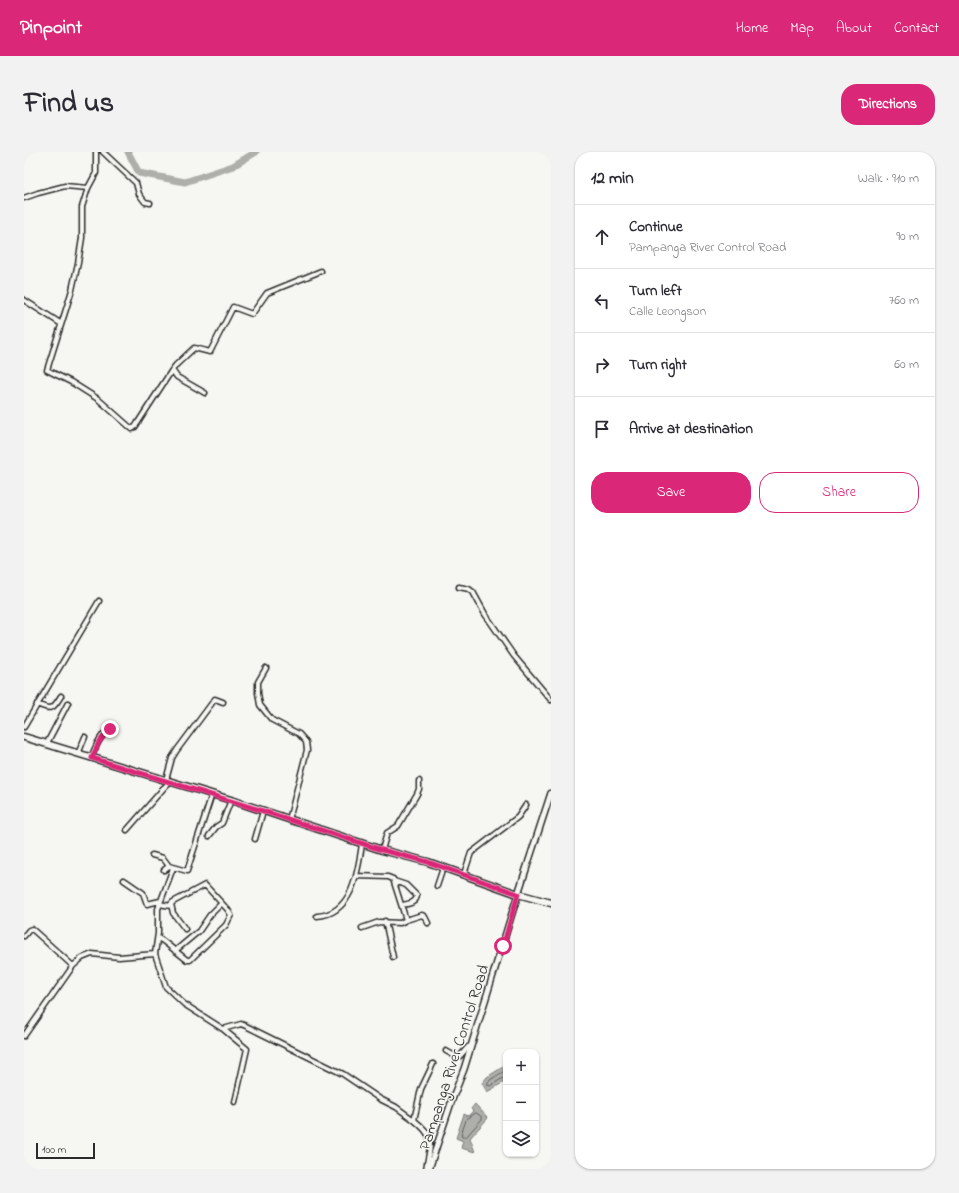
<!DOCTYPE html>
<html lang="en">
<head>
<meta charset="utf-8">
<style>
  :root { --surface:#fff; --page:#f2f2f3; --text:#2b2b33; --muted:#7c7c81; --line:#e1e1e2; --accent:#db2777 }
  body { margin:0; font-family:"Indie Flower",sans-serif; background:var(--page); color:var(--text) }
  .controls { position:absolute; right:12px; bottom:12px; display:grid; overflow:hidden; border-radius:8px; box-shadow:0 1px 3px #0004 }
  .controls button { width:36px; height:36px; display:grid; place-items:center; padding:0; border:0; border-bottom:1px solid var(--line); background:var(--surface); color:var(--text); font:20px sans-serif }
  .scale { position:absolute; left:12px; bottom:10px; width:59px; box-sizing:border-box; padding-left:4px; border:2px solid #2b2b2b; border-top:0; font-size:11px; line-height:14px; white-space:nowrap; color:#2b2b2b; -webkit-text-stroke:3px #f6f6f2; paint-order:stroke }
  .stop { position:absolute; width:12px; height:12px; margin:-9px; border:3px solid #db2777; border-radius:50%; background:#fff }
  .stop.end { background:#db2777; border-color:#fff; box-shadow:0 1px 4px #0008 }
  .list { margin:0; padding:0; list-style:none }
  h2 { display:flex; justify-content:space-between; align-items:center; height:52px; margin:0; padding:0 16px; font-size:17px }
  h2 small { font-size:13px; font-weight:400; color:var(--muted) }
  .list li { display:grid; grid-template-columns:26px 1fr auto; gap:12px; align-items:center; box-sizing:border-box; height:64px; padding:0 16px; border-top:1px solid var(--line) }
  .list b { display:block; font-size:15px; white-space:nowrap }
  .list p { margin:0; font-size:13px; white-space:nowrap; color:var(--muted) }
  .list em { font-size:13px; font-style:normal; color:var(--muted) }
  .actions { display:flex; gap:8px; padding:12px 16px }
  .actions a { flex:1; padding:9px 0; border:1px solid var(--accent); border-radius:16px; text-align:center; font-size:14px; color:var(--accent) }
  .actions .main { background:var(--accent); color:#fff }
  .icon { flex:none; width:22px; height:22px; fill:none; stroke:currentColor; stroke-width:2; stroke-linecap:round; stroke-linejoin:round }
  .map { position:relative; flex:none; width:527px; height:1017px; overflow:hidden; border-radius:16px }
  header { display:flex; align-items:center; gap:24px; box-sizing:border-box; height:56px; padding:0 20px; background:var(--accent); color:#fff }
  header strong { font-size:19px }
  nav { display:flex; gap:22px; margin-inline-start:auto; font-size:14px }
  .intro { display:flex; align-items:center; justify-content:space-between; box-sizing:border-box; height:96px; padding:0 24px }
  h1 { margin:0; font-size:28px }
  .button { padding:10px 18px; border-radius:16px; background:var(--accent); color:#fff; font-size:14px; font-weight:700 }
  main { display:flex; gap:24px; padding:0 24px }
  aside { flex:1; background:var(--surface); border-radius:16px; box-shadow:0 1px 3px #0004 }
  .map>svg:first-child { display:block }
</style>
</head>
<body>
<header>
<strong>Pinpoint</strong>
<nav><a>Home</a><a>Map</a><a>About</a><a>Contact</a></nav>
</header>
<div class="intro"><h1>Find us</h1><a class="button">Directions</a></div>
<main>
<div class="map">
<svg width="527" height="1017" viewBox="0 0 527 1017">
  <rect width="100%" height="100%" fill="#f6f6f2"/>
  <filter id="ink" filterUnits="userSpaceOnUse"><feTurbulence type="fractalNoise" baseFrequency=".025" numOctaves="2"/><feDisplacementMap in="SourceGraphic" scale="8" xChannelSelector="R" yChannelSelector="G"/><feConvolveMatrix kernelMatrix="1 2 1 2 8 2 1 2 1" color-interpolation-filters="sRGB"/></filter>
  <g filter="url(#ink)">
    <path fill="#aeaeab" stroke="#7a7a78" d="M482,913v16l-19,11 -5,-9 5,-6z
      M451,952l13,14 -18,20 5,14 -14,-4 2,-7 -7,-3 8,-24 4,2 5,-5 -2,-2z"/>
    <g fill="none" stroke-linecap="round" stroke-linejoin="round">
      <path stroke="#5f5f5e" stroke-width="1" d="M482,918l-16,10 -3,5 3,1 13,-8h3
        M452,961l2,1 4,3v2l-16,18h-4l-1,-2 5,-15z"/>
      <path stroke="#aeaeab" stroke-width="7" d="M104,0l11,21 46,9 48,-16 23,-14"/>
      <g stroke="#2b2b2b" stroke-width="7">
        <path id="minor" d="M72,0v21l-8,15 -6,19v31l-4,25 -6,27 -25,80 24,12 27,17 34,30 3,-2 37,-57 5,7 28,16
          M79,0l33,31 3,11 6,8 5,1
          M0,46l14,-5 27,-7 23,2
          M0,148l36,23
          M148,218l4,-5 18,-17 16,4 23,-45 19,7 15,-21 54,-22
          M435,435l10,2 4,3 12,22 29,42 37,44
          M242,516l-8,14v11l2,12 12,15 27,14 7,8 1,8 -18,70
          M13,552c15,7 16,5 24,-8
          M0,575l75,-126
          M23,591l21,-40
          M54,602l7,-17
          M67,606c4,-10 11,-28 22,-30
          M142,628l6,-22 5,-8 38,-51 8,3
          M103,678l43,-49
          M185,684l7,-9 6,-4 9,-23
          M231,687l8,-28
          M358,698l5,-17 11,-7 19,-32 2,-5v-8
          M128,703l11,3 6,8
          M149,716l-15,41v24l-3,21 11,33 18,17 39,25 24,20 -12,53
          M140,718l5,-4 18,5 25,-77
          M440,722l7,-21 47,-36 8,-12
          M333,724l31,1 5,2 13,41 -6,3 -21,-1 -17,6
          M100,728l19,13 4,11 13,-3
          M370,729l12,4 11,11c-1,7 -9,8 -15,9
          M413,734l6,-18
          M135,752l12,2
          M293,764c36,-2 41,-45 45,-72
          M382,768l16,-5 3,2 3,6
          M361,769l8,36
          M0,784l5,-6 3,-1 41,37 -49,70
          M134,786l5,3 24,19h3l36,-35 5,-10 -3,-5 -23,-25 -32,17 -2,2 2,9 12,16
          M151,799l24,-20 11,-16 11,-11
          M49,814l9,-8 10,-4 27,3 36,-3
          M199,877l18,-5 5,2 97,48 37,25 16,8 18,13
          M422,899l9,5h5l8,-9 3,-1
          M402,1017c4,-25 11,-31 -12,-49l7,-31 12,-25"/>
      </g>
      <g stroke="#2b2b2b" stroke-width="8">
        <path id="tertiary" d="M405,1017l24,-72 11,-28 54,-175 33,-101"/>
      </g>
      <g stroke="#2b2b2b" stroke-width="9">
        <path id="secondary" d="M0,585l207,63 151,50 46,12 90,32 33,9"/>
      </g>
      <use href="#minor" stroke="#f6f6f2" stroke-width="4"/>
      <use href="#tertiary" stroke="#f6f6f2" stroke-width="5"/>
      <use href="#secondary" stroke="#f6f6f2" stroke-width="6"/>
    </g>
  </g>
  <g fill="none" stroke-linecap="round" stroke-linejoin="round" filter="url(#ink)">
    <path stroke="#db2777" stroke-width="5" d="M86,577l-11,13 -7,16 171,53 119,39 46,12 90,32 -15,52"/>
  </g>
  <g text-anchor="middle" stroke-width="3" stroke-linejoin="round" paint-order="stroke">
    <g font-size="16" fill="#2b2b2b" stroke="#f6f6f2">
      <text transform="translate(429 905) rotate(-72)" y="6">Pampanga River Control Road</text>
    </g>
  </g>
</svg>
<div class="controls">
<button>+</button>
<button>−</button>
<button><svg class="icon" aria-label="layers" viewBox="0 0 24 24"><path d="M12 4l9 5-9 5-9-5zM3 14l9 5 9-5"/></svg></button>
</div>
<div class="scale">100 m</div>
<div class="stop" style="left:479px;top:794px"></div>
<div class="stop end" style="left:86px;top:577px"></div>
</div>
<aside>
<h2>12 min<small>Walk · 910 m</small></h2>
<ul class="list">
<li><svg class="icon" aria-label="ahead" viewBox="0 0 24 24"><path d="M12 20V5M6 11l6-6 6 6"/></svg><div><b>Continue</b><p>Pampanga River Control Road</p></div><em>90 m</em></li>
<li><svg class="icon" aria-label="left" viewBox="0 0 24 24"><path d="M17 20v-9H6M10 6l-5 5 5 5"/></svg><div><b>Turn left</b><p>Calle Leongson</p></div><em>760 m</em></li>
<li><svg class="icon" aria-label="right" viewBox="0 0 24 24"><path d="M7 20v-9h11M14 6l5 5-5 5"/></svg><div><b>Turn right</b></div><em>60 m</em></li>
<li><svg class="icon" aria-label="arrive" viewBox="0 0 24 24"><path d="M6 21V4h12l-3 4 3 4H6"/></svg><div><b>Arrive at destination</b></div></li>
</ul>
<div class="actions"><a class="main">Save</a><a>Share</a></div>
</aside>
</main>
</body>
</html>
